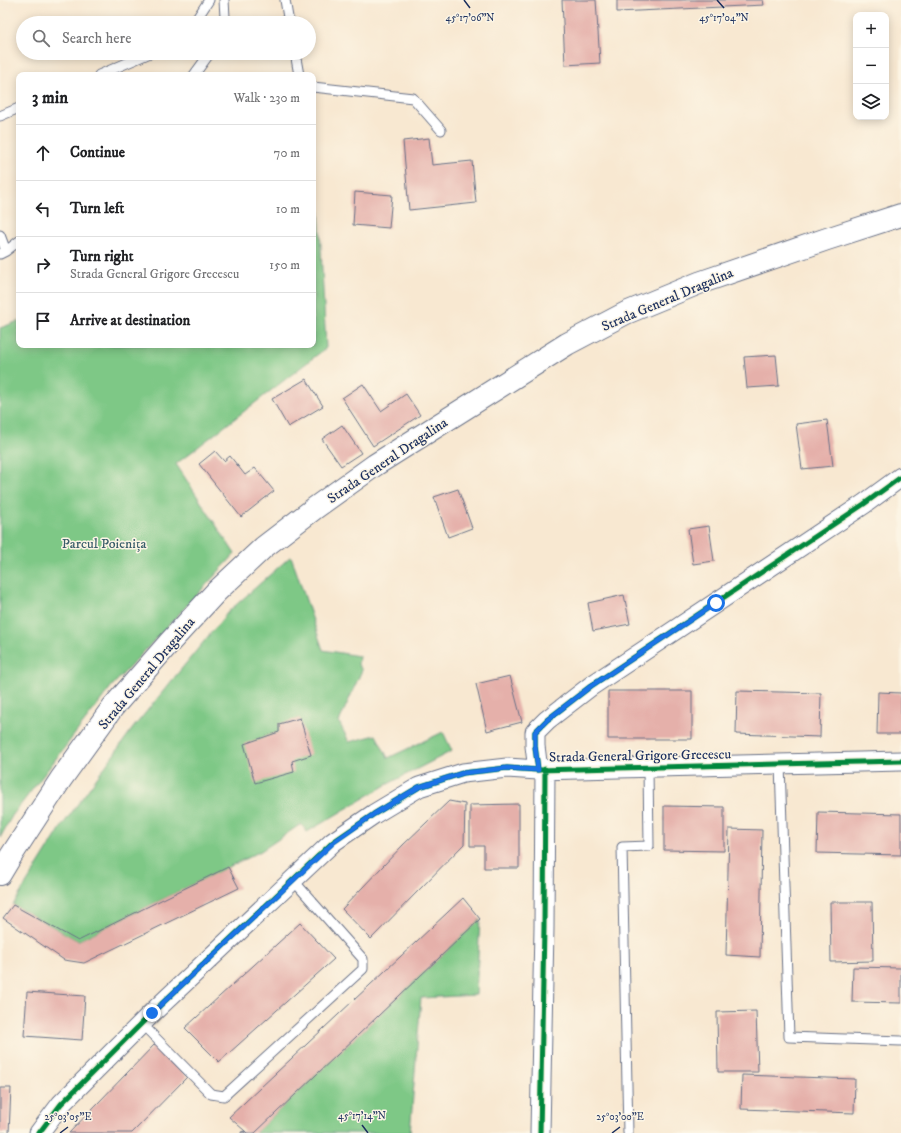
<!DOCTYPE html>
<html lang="en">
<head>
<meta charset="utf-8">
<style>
  :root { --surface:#fff; --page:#f6f6f6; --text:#202124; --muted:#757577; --line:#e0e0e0 }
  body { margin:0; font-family:"IM FELL DW Pica",serif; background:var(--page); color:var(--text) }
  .controls { position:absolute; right:12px; top:12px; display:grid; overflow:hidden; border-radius:8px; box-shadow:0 2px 10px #0003 }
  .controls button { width:36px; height:36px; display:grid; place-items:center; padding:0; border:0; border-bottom:1px solid var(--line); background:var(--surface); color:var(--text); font:20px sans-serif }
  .stop { position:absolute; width:12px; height:12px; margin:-9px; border:3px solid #1a73e8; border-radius:50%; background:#fff }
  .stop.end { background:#1a73e8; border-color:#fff; box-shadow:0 1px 4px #0008 }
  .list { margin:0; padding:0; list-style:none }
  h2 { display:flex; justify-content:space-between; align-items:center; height:52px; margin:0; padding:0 16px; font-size:17px }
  h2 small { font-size:13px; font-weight:400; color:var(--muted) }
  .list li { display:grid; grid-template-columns:26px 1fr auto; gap:12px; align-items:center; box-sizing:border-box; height:56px; padding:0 16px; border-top:1px solid var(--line) }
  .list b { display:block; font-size:15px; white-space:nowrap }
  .list p { margin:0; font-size:13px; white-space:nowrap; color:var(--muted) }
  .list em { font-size:13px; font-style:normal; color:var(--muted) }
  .icon { flex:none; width:22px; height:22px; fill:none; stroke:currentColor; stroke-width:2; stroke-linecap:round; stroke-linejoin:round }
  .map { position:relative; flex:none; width:901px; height:1133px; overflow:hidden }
  .search { position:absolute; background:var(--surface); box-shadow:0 2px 10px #0003; left:16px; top:16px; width:300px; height:44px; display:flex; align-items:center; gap:10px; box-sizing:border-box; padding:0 14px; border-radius:22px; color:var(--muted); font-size:15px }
  .panel { position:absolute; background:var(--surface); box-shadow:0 2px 10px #0003; left:16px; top:72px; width:300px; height:276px; border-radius:8px }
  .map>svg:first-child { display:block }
</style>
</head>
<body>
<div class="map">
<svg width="901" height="1133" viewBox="0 0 901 1133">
  <rect width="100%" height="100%" fill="#fcf5e5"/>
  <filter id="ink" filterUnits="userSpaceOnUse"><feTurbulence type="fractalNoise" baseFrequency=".025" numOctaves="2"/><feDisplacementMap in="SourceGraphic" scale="8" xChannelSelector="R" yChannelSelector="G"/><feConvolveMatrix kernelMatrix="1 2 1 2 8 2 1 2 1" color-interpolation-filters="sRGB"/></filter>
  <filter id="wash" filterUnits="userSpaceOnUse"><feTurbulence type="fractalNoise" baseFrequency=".012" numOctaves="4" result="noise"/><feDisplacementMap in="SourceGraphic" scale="16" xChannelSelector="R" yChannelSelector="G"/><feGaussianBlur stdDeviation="0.9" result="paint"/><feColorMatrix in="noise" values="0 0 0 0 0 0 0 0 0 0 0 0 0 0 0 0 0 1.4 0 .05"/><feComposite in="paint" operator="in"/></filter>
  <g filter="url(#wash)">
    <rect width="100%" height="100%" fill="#f8e8d1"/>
    <path fill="#7ec886" stroke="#4c7c72" d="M319,209l7,139 -150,116 59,90 -124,133 -99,129 -12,22v-510l19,-7v24h294v-134z
      M291,556l32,94 36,6 -1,9 4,5 -23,52 10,20 27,-7 12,23 55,-26 9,19 -66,34 -79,47 -6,-8 -40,27 -183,90 -65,-36 51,-82 69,-95 95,-116z
      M480,919l-4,76 -55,3 -11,135h-155z"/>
    <g id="blocks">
      <path fill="#e5b0aa" d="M562,0h34l4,63 -35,2z
        M617,0h146l1,5 -147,7z
        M429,138l3,27 40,-4 4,42 -67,7 -6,-69z
        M355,192l37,3 -3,33 -36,-3z
        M776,355l3,31 -32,2 -3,-31z
        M306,379l17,27 -35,21 -16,-28z
        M363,384l18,27 25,-17 14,21 -47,31 -31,-48z
        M827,420l6,46 -31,3 -6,-45z
        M342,425l19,28 -20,13 -19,-27z
        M215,451l9,10 6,-5 15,19 10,-7 19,23 -33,26 -42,-53z
        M458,489l14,39 -24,9 -14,-40z
        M709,526l5,35 -21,3 -5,-35z
        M624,595l6,29 -37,7 -5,-28z
        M510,676l12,46 -35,9 -11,-47z
        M608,691h84v48h-84z
        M737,691l84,2 -1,44 -84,-3z
        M878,692l23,1v41h-24z
        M300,718l11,37 -19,6 2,11 -39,11 -11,-39 35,-12v-8z
        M449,801l16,3 -1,40 -93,95 -29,-30 61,-64z
        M519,804v64h-35v-22h-14v-41z
        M664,806l60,1v44l-60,-1z
        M818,812l83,2v41l-84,-2z
        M729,829l33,1 -2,127 -34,-2z
        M228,867l11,21 -155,75 -20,-3 -61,-42 10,-13 65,36z
        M463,898l17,21 -225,214h-8l-2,-2v2h-4v-1l4,-1 -16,-14z
        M830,902h42l1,59 -42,1z
        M300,923l34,36 -115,103 -34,-34z
        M853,967l48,1v35l-49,-1z
        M27,992l58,4 -3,44 -58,-4z
        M756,1011l2,61h-40l-1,-60z
        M155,1044l32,33 -55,56h-63z
        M742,1075l113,4 -1,34 -113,-4z
        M0,1088h11l-2,45h-9z"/>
    </g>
  </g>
  <g filter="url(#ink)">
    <use href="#blocks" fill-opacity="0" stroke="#687086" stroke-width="1"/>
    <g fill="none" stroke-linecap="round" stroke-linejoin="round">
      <g stroke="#687086" stroke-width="11">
        <path id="service" d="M285,0l4,23
          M194,23l15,-23
          M223,23l2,-6 -1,-17
          M295,53l4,22
          M99,75l51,-22
          M194,75l16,-22
          M313,87l100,11 28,32
          M0,116l19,-8
          M0,235l6,16
          M0,254l6,-3 13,-10
          M780,764l9,273 112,4
          M142,1024l69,70 13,2 139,-127v-10l-70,-79
          M628,1133l-6,-286 27,-1 -1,-79"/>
      </g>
      <g stroke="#687086" stroke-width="21">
        <path id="minor" d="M538,770l-3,-24v-14l12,-12 44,-34 273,-182 37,-27
          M39,1133l22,-29 91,-91 181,-171 41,-28 45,-27 44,-14 44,-5 31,2 363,-9
          M540,1133l4,-205 1,-159"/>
      </g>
      <g stroke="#687086" stroke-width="24">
        <path id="secondary" d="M0,874l9,-15 52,-80 52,-72 56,-64 47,-51 48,-45 51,-39 60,-43 192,-121 59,-31 73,-30 128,-44 74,-24"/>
      </g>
      <use href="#service" stroke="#fff" stroke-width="9"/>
      <use href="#minor" stroke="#fff" stroke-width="19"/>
      <use href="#secondary" stroke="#fff" stroke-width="22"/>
      <g stroke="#fcf5e5" stroke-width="8">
        <path id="cycleway" d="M538,770l-3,-24v-14l12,-12 44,-34 273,-182 37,-27
          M39,1133l22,-29 91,-91 181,-171 41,-28 45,-27 44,-14 44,-5 31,2 363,-9
          M540,1133l4,-205 1,-159"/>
      </g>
      <use href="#cycleway" stroke="#00873e" stroke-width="5"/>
    </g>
  </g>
  <g fill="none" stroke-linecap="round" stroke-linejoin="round" filter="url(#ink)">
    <path stroke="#1a73e8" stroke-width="5" d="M152,1013l182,-171 40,-28 45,-27 44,-14 44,-5 31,2 -3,-24v-14l12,-12 44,-34 125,-83"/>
  </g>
  <path fill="none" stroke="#1b2f5e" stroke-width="1.5" d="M464,0l6,8M717,0l7,8M362,1125l6,8M60,1133l8,-6M612,1133l8,-6"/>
  <g text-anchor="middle" stroke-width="3" stroke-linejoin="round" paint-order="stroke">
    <g font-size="14" fill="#1b2f5e" stroke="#fcf5e5">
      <text transform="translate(667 299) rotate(-23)" y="5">Strada General Dragalina</text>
      <text transform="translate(387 460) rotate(-34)" y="5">Strada General Dragalina</text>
      <text transform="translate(146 673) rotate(-50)" y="5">Strada General Dragalina</text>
      <text transform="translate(640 755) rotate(-1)" y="5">Strada General Grigore Grecescu</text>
    </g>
    <g font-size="14" fill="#395d6a" stroke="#fcf5e5">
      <text x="104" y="548">Parcul Poieniţa</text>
    </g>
  </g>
  <g font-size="10" text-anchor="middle" fill="#1b2f5e" stroke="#fcf5e5" stroke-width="3" stroke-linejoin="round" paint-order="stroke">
    <text x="470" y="21">45°17'06"N</text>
    <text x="724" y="21">45°17'04"N</text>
    <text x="362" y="1119">45°17'14"N</text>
    <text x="68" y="1120">25°03'05"E</text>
    <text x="620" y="1120">25°03'00"E</text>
  </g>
</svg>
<div class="controls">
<button>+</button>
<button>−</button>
<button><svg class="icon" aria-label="layers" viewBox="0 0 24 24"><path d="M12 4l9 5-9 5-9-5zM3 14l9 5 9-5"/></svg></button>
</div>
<div class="stop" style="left:716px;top:603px"></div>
<div class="stop end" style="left:152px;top:1013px"></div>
<div class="search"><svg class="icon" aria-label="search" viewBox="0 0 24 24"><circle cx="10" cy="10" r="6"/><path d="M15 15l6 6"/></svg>Search here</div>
<section class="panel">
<h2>3 min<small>Walk · 230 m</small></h2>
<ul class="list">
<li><svg class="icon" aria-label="ahead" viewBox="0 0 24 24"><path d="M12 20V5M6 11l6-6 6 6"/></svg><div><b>Continue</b></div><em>70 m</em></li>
<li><svg class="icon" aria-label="left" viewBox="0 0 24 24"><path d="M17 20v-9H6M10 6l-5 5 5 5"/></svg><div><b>Turn left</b></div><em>10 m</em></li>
<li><svg class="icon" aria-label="right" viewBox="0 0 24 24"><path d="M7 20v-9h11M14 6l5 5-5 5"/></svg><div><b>Turn right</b><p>Strada General Grigore Grecescu</p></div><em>150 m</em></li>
<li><svg class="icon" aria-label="arrive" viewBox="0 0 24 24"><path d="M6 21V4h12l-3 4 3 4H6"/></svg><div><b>Arrive at destination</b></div></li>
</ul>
</section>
</div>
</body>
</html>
